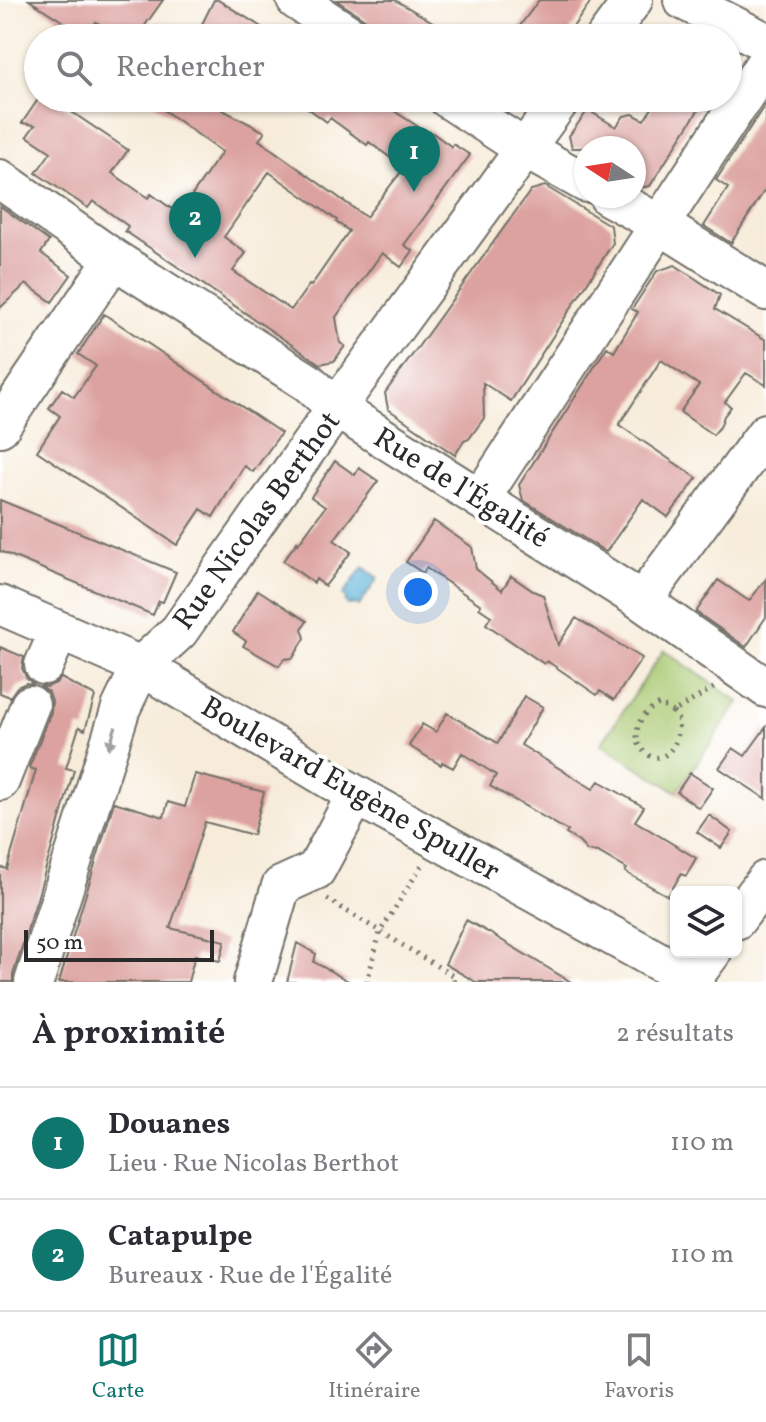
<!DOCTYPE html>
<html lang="fr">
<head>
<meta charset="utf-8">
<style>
  :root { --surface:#fff; --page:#f2f2f3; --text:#2b2b33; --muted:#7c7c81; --line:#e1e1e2; --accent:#0f766e }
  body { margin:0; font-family:Vollkorn,serif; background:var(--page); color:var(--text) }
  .controls { position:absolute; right:24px; bottom:24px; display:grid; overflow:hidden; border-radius:12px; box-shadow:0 2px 6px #0004 }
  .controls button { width:72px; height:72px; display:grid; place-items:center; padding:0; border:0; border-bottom:2px solid var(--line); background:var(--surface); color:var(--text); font:40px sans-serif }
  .compass { position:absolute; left:574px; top:136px; width:72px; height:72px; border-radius:50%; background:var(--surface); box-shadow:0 2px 6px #0004; rotate:282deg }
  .scale { position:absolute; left:24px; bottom:20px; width:190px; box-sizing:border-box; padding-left:8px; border:4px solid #2b2b2b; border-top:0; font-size:22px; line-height:28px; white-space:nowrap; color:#2b2b2b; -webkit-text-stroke:6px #fff; paint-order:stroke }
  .you { position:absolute; left:418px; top:592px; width:28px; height:28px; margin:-20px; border:6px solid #fff; border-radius:50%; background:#1a73e8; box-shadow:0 0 0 12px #1a73e833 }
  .badge { display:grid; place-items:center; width:52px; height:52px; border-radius:50%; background:var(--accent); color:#fff; font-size:26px; font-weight:700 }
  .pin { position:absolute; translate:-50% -66px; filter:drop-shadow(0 2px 4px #0008) }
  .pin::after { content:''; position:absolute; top:42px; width:28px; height:24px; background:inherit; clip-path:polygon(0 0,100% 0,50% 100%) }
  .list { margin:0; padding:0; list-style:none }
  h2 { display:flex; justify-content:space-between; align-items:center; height:104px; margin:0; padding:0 32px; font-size:34px }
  h2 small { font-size:26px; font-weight:400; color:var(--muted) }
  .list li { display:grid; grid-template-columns:52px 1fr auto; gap:24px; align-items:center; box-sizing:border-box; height:112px; padding:0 32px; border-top:2px solid var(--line) }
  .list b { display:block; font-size:30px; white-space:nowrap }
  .list p { margin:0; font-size:26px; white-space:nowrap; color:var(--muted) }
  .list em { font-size:26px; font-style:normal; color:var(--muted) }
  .icon { flex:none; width:44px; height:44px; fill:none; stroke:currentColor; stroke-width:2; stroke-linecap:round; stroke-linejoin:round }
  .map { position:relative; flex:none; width:766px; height:982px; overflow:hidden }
  .search { position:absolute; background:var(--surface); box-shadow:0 2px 6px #0004; left:24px; right:24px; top:24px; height:88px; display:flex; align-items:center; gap:20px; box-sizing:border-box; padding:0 28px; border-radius:44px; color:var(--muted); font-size:30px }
  .sheet { height:328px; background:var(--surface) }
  nav { display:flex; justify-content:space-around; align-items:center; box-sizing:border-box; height:112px; border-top:2px solid var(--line); background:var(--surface); font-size:22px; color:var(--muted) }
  nav a { display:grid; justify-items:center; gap:4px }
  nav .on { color:var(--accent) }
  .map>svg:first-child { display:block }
</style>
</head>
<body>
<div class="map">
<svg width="766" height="982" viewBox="0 0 766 982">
  <rect width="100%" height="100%" fill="#fff"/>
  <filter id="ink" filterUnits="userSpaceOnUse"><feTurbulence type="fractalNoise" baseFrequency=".0125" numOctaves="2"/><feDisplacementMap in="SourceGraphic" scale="16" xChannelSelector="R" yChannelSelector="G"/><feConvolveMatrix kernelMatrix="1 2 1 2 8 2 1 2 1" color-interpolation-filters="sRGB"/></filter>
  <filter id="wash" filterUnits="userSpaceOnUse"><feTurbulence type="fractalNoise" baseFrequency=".006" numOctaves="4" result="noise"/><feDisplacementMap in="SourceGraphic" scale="32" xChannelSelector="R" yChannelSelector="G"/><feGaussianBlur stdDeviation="1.8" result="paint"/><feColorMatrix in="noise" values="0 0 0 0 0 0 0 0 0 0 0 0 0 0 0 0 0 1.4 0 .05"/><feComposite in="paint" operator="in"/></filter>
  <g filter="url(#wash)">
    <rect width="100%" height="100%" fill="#f7ecda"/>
    <path fill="#a8c870" stroke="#6a7a4e" stroke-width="2" d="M664,650l75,52 -62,90 -76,-48z"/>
    <path fill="#5ab1d7" stroke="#426e81" stroke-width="2" d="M363,567l15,11 -19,28 -4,-2 -7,1 -3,-4 1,-4 -3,-2z"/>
    <g id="blocks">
      <path fill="#dca29f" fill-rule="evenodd" d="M29,0h134l-27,38h-15l-25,-16 -9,15z
        M214,0h4l61,38h-84z
        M336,0h59l65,38h-74l-12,-7 -8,-11z
        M539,0h53l-27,38h-54z
        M39,98h12l77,52 -16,23 36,25 3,-4 28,20 43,-62 -75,-54h71l-5,7 52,27 -6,8 107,77 38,-49 -35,-26 -2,3 -37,-27 -3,4 -33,-24h80l54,35 2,-2 22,16 1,-3 17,11 -66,90 9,6 -12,16 -19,-14 -46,64 4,26 5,3 -11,15 -14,3 -195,-133 3,-5 -35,-25 -5,7 -52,-35 15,-21 -24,-16 8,-11 -13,-2zM269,172l68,48 -1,2 13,9 -38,55 -2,-1 -18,25 -58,-39 13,-18 -22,-16z
        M659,98h47l-56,88 -11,2 -5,-3v-37h-62l-3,-12 19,-26 28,17 8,-11 9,-2 11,6z
        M766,103v85l-35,55 -27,-17 24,-38 -12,-8z
        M545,186l66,40 2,17 -102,158 -28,-18 1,35 -15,21 -5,2 -9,14 -67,-46 -3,-16 146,-203z
        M0,206l49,35 -8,12 30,22 -19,27 -26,-18 -26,24z
        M675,265l45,30 -5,14 51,31v45l-20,-12 -21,29 6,5 -7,9 -4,11 -7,8 -33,-23 19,-27 -38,-25 -42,65 78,53 -29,39 -25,-18 -37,53 -83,-52 -4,-15 88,-138 7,5 24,-40 -6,-3 25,-38z
        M104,314l177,119 -28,39 -9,-6 -31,51 -12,-8 -24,36 -140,-94 23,-35 -11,-8 13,-19 12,8 22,-31 -18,-12z
        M335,461l20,14 4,-7 19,13 -44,59 17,12 -26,34 -9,-7 -2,4 -31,-22 14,-19 1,2 27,-37 -14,-10z
        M0,500l176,72 -13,30 -4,-1 -6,14 -153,-64z
        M434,521l38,26 4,22 26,21 9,-14 22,15 10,4 15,50 18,-27 66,40 -28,42 -14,-9 -3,4 -50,-34 -3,3 -58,-40 5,-8 -12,-8 2,-3 -55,-37 -3,5 -17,-11z
        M766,579v38l-20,30 -50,-35 22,-32 31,21z
        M258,590l49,31 -5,8 3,9 -12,20 -9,1 -5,7 -36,-20 3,-5 -13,-9z
        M0,647l24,10 -2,11 4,9 7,7 -7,-1 -9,4 -7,10 -10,-4z
        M61,678l34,18 -10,34 -6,-3 -13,41 8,2 -37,129 -24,76v7h-13v-115l7,2 29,-99 -7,-2 22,-56 1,-11 -4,-9 -8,-6 7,1 9,-4z
        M524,696l19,11 -22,38 72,44 6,-8 45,26 -9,14 61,37 -10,18 -5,-2 -13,22 -43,-24 2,-3 -29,-17 -11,-1 -8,-9 -13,-8 2,-3 -78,-45 6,-11 -34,-22 -9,15 -11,-6 -1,3 -32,-19 13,-22 14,8 11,-19 51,30z
        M766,727v72l-47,-31 14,-20 12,8z
        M690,773l23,15 -14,20 -22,-16z
        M195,774l69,18 -11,43 -48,-13 -35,106 55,13 -5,20 -25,-6 -7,27h-129l55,-180 50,15 4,-15 17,5z
        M709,815l23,17 -11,16 -24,-16z
        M466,920l22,12 83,50h-95l-31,-18z
        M297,943l19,11 -2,8 36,20h-63z"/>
    </g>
  </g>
  <g filter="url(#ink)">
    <use href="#blocks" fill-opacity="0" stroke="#726f68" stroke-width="2"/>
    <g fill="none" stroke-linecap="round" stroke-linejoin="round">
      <g stroke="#726f68" stroke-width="42">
        <path id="minor" d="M296,0l58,38
          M683,0l83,42
          M605,38l28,-38
          M447,98l78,51 61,34
          M0,179l114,80 195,124 27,25 306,193 124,87
          M608,196l51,28 107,67
          M0,427l114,-168
          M481,498l285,-436
          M642,601l124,-168
          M0,605l141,61 215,129 340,187
          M44,665l15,-34
          M0,781l30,-76
          M736,920l30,-40
          M691,980l21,-28
          M34,982l87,-274 20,-42 38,-35 157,-223 226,-310
          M253,982l28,-96 35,-16 40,-75"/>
      </g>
      <path stroke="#726f68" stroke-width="5" stroke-dasharray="2 6" stroke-linecap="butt" d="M673,712l6,9c-1,8 -1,17 -5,24 -21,36 -63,-16 -15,-41l14,8 42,-25
        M327,899l128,78 -2,5
        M367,982l13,-50 42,-67"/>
      <use href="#minor" stroke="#fff" stroke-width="38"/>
    </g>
    <defs><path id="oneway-solid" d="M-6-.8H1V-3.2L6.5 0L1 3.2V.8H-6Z" transform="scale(2)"/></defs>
    <use fill="#a0a0a0" href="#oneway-solid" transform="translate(112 738) rotate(108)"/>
  </g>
  <g text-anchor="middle" stroke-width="8" stroke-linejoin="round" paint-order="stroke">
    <g font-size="30" fill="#2b2b2b" stroke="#fff">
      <text transform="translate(462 487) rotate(32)" y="10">Rue de l'Égalité</text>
      <text transform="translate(256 520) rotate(-54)" y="10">Rue Nicolas Berthot</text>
      <text transform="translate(351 788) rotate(30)" y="10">Boulevard Eugène Spuller</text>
    </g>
  </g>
</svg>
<div class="controls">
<button><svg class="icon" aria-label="layers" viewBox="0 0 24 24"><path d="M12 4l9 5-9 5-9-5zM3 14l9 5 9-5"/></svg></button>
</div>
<svg class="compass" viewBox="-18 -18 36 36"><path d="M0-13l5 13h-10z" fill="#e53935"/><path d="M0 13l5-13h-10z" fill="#7c7c81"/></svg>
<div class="scale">50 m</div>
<div class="you"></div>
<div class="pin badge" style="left:414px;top:192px">1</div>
<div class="pin badge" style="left:195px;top:258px">2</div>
<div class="search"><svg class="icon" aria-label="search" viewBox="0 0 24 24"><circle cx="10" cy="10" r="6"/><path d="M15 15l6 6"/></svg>Rechercher</div>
</div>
<section class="sheet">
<h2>À proximité<small>2 résultats</small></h2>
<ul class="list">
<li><span class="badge">1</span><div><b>Douanes</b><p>Lieu · Rue Nicolas Berthot</p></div><em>110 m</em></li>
<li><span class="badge">2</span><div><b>Catapulpe</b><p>Bureaux · Rue de l'Égalité</p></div><em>110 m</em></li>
</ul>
</section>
<nav>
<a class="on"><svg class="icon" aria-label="map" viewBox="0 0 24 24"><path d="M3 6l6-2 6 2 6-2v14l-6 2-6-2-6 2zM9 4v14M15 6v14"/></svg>Carte</a>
<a><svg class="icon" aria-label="directions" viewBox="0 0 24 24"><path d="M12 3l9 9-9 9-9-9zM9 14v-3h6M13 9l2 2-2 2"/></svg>Itinéraire</a>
<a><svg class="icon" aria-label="saved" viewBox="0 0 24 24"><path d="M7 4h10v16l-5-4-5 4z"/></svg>Favoris</a>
</nav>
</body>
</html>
